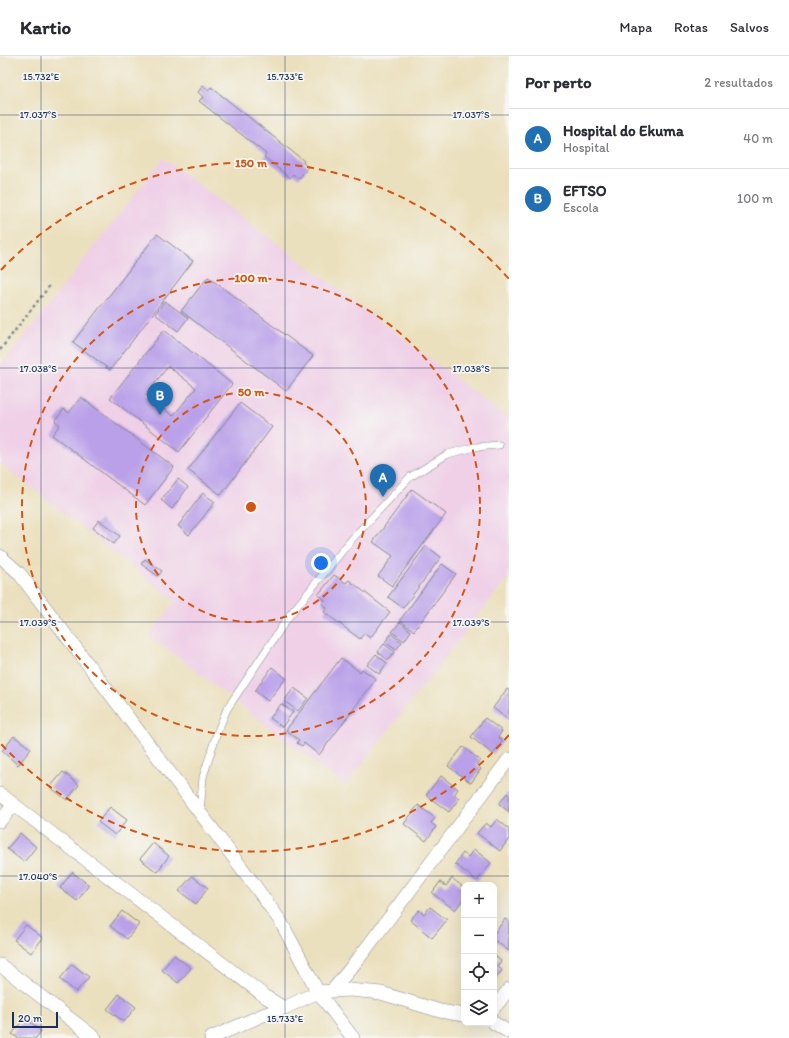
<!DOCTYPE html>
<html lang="pt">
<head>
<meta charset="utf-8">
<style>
  :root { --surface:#fff; --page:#f7f7f7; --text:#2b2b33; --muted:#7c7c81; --line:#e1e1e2; --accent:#1f6fb2 }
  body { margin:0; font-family:Itim,sans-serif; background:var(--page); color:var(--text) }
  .controls { position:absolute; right:12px; bottom:12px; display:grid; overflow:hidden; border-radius:8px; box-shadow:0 4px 16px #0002 }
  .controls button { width:36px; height:36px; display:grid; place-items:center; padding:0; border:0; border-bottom:1px solid var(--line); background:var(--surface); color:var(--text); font:20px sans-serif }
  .scale { position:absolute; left:12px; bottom:10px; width:46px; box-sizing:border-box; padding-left:4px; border:2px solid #1b2f5e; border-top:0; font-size:11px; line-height:14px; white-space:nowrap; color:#1b2f5e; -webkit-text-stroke:3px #f6f6f2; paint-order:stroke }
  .you { position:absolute; left:321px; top:507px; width:14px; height:14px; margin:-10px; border:3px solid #fff; border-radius:50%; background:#1a73e8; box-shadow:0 0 0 6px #1a73e833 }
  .badge { display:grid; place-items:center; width:26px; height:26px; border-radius:50%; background:var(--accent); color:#fff; font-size:13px; font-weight:700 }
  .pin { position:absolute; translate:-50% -33px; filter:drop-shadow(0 1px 2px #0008) }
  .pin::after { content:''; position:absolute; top:21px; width:14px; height:12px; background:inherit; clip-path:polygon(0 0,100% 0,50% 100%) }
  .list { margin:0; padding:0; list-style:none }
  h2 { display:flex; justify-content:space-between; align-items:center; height:52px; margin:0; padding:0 16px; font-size:17px }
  h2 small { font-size:13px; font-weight:400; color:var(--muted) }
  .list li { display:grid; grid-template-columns:26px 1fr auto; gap:12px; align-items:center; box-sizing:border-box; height:60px; padding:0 16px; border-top:1px solid var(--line) }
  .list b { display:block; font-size:15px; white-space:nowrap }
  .list p { margin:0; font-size:13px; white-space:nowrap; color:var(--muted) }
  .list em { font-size:13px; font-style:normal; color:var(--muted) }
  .icon { flex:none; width:22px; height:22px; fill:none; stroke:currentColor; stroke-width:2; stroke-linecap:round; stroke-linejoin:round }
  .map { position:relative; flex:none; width:509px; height:982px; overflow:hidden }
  header { display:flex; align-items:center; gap:24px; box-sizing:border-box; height:56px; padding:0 20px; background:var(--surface); border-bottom:1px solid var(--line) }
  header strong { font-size:19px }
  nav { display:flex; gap:22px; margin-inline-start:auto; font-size:14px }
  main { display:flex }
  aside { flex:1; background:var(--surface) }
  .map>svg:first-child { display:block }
</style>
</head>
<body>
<header>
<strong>Kartio</strong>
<nav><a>Mapa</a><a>Rotas</a><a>Salvos</a></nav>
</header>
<main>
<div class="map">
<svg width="509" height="982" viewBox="0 0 509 982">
  <rect width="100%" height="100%" fill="#f6f6f2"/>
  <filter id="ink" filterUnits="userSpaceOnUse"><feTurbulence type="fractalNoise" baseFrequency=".025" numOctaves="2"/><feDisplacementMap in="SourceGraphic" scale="8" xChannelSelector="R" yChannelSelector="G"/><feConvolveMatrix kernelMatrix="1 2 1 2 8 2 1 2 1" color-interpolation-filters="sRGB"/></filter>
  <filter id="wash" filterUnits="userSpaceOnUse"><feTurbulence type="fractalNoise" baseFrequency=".012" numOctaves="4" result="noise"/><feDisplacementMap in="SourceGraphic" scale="16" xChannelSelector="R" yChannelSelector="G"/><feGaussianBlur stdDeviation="0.9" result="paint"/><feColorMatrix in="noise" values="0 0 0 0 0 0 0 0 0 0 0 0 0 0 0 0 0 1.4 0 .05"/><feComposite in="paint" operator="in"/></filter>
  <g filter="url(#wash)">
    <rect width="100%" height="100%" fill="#ebe0bd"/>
    <path fill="#efd0e7" d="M163,102l226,169 120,92v157l-164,210 -196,-151 26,-34 -175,-138v-96z"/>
    <g id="blocks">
      <path fill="#baa0e9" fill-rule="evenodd" d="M203,30l6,4 2,-3 93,74 -1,2 5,4 -9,12 -6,-5 -3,4 -26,-21 2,-3 -67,-53 4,-4 -5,-5z
        M157,178l36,27 -83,109 -37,-28z
        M208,221l105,79 -27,35 -105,-80z
        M165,245l23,17 -10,13 -23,-17z
        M164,274l68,54 -53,68 -69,-54zM168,310l28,22 -23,28 -27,-21z
        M81,341l93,70 -29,38 -93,-70 8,-10 -5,-4 9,-12 5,4z
        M240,347l32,24 -51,68 -33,-25z
        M178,423l10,8 -16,22 -11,-9z
        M412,433l34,25 -54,72 -14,-10 15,-20 -20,-14z
        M203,437l12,9 -26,33 -11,-9z
        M99,464l21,16 -6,8 -21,-16z
        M426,490l15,11 -38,51 -15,-11z
        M145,503l17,12 -4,5 -17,-12z
        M442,508l14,10 -42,57 -14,-11z
        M334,519l12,8 3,-3 41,32 -20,26 -6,-5 -4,6 -36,-27 3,-4 -5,-4 3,-4 -7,-5z
        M400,566l11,9 -7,10 -12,-9z
        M391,578l11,8 -6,8 -11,-8z
        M384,588l11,8 -7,8 -10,-8z
        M376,598l11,9 -8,11 -12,-9z
        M341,602l19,14 2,-3 14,10 -57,76 -15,-12 -2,3 -5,-3 2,-3 -13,-10z
        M272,611l14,11 -18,23 -13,-10z
        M294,632l14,10 -10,13 -14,-10z
        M507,633l2,1v30l-16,-12z
        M281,648l12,8 -11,15 -12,-9z
        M485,662l17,13 -4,6 5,4 -10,13 -22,-17z
        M14,680l17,13 -13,16 -16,-14z
        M463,691l17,13 -4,5 5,4 -10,14 -23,-17z
        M63,716l16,13 -12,15 -17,-13z
        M441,720l17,13 -4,6 5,4 -10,13 -23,-17z
        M507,737l2,2v17l-10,-8z
        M418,749l17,13 -4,5 5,4 -10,14 -22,-17z
        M110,751l17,13 -12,15 -17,-13z
        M497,763l12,10v10l-9,12 -23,-18 9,-10 5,4z
        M20,777l16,14 -12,15 -17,-13z
        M153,787l16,13 -12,16 -17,-13z
        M474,793l17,14 -14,18 -22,-17 8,-11 5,4z
        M72,816l17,13 -12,16 -17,-13z
        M192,820l16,12 -12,16 -17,-13z
        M452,822l12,10v10l-9,12 -23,-17 8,-11 6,4z
        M430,851l17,13 -15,18 -22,-18 9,-10 5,4z
        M122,855l17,13 -12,15 -17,-13z
        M505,863l4,3v29l-15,-11v-6z
        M26,869l17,13 -12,15 -17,-13z
        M174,899l17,13 -13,15 -16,-13z
        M494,899l7,6 -4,5 5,4 -8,11z
        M72,908l17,13 -13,15 -16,-13z
        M119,938l17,13 -12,15 -17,-13z
        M25,962l16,13 -5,7h-18l-6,-4z"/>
    </g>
  </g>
  <g filter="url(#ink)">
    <use href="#blocks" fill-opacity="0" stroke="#83888e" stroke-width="1"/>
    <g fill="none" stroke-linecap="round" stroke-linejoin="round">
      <g stroke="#83888e" stroke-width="8">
        <path id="service" d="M200,756l3,-35 14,-44 10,-24 62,-93 63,-77 58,-62 38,-23 27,-7 24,-2"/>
      </g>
      <g stroke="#83888e" stroke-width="14">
        <path id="minor" d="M0,500l19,17 228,302 34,47 37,70 35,46
          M0,738l266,203 18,11
          M0,765l14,-16
          M0,909l95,73
          M332,935l27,-33 150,-199
          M494,952l15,-19
          M494,967l15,9
          M211,982l52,-23 21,-7 34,-16 14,-1 18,-1 31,3 59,18 24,4"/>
      </g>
      <path stroke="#83888e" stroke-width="2.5" stroke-dasharray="3 3" stroke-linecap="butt" d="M0,294l51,-66"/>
      <use href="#service" stroke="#fff" stroke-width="7"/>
      <use href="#minor" stroke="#fff" stroke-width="13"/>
    </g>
  </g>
  <path fill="none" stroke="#1b2f5e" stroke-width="1" stroke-opacity="0.45" d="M41,0v982M285,0v982M0,59h509M0,312h509M0,566h509M0,820h509"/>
  <g fill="none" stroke="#d45514" stroke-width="2" stroke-dasharray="7 5">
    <circle cx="251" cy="451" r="115"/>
    <circle cx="251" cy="451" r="229"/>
    <path d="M509 679A344 344 0 0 1 1 688M1 214A344 344 0 0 1 509 223"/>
  </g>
  <g font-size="10" text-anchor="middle" fill="#1b2f5e" stroke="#f6f6f2" stroke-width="3.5" stroke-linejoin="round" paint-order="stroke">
    <text x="41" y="24">15.732°E</text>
    <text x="285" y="24">15.733°E</text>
    <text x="38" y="62">17.037°S</text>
    <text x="471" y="62">17.037°S</text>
    <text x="38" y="316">17.038°S</text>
    <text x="471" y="316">17.038°S</text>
    <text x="38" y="570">17.039°S</text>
    <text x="471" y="570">17.039°S</text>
    <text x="38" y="824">17.040°S</text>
    <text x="285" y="966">15.733°E</text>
  </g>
  <circle cx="251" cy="451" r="6" fill="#d45514" stroke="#f6f6f2" stroke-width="2"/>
  <g font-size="12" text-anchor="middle" font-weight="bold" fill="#d45514" stroke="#f6f6f2" stroke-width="3.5" stroke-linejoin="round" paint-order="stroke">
    <text x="251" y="111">150 m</text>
    <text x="251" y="226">100 m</text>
    <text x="251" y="340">50 m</text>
  </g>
</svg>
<div class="controls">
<button>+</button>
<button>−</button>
<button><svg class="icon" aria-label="locate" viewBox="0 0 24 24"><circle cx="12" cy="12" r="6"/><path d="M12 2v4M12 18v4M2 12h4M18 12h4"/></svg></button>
<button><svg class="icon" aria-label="layers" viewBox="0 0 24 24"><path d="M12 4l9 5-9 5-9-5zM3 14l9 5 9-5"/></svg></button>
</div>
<div class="scale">20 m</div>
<div class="you"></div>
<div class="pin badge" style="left:383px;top:441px">A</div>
<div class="pin badge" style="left:160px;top:359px">B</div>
</div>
<aside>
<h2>Por perto<small>2 resultados</small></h2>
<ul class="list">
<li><span class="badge">A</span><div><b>Hospital do Ekuma</b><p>Hospital</p></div><em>40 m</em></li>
<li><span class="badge">B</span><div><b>EFTSO</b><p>Escola</p></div><em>100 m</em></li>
</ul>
</aside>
</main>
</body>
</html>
